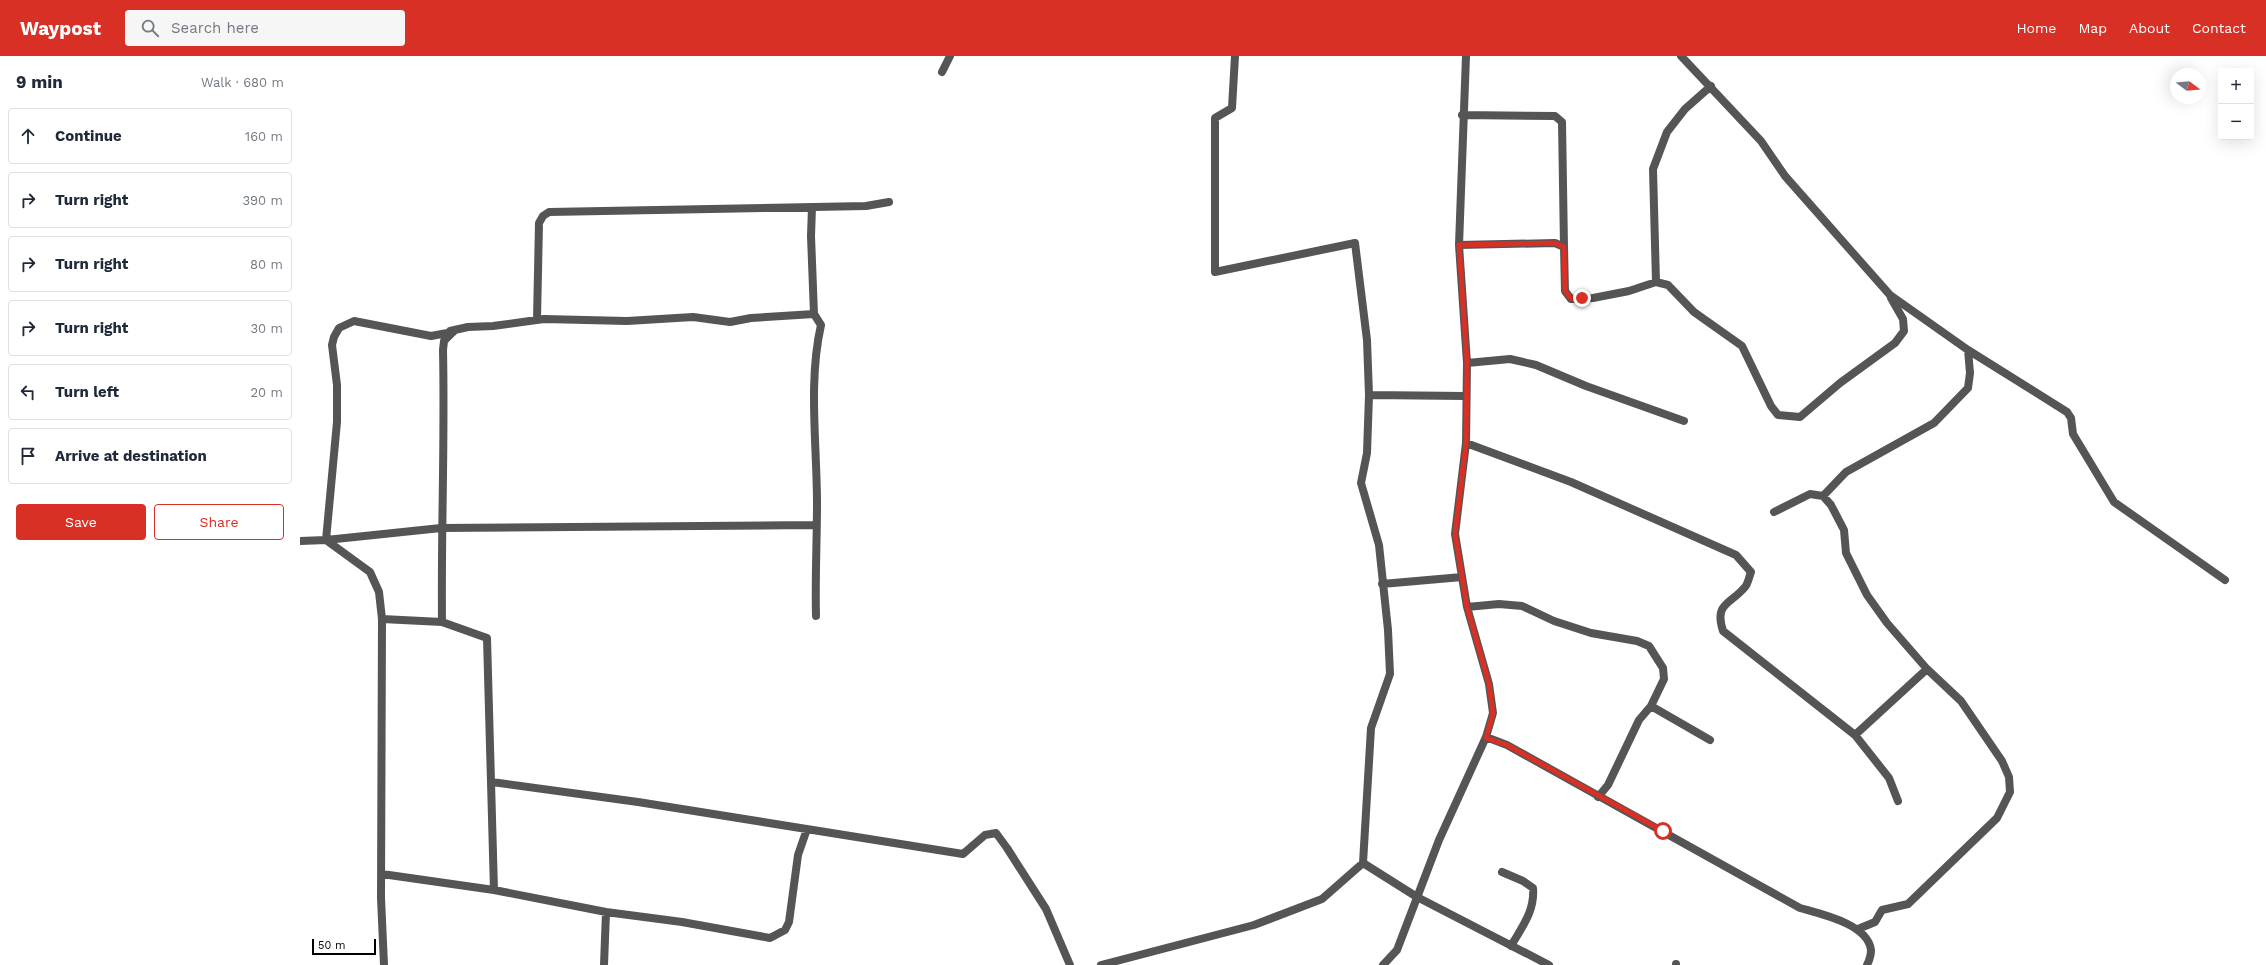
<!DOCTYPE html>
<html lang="en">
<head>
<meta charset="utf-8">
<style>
  :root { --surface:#fff; --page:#f6f6f7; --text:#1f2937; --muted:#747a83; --line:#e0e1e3; --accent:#d93025 }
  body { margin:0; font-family:"Work Sans",sans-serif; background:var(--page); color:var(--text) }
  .controls { position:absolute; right:12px; top:12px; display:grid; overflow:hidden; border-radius:4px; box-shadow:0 4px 16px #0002 }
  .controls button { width:36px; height:36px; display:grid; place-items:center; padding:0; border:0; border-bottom:1px solid var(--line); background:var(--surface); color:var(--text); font:20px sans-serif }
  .compass { position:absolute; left:1870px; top:12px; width:36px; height:36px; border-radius:50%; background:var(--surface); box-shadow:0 4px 16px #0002; rotate:106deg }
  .scale { position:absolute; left:12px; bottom:10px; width:64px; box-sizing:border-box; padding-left:4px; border:2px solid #000; border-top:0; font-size:11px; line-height:14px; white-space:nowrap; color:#000; -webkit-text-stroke:3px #fff; paint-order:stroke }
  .stop { position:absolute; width:12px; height:12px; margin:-9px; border:3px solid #d93025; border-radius:50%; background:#fff }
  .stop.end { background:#d93025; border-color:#fff; box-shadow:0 1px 4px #0008 }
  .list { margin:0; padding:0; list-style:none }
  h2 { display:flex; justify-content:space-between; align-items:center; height:52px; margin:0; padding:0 16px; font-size:17px }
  h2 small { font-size:13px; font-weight:400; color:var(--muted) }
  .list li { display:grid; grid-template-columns:26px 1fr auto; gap:12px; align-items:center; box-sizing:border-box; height:56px; margin:0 8px 8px; padding:0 8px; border:1px solid var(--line); border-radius:4px }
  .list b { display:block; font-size:15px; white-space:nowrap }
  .list em { font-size:13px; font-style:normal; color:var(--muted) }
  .actions { display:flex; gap:8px; padding:12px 16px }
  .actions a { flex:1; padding:9px 0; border:1px solid var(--accent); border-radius:4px; text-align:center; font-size:14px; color:var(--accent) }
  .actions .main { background:var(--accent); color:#fff }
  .icon { flex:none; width:22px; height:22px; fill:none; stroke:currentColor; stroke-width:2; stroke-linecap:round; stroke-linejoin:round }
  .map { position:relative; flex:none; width:1966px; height:909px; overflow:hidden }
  header { display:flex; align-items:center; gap:24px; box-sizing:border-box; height:56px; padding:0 20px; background:var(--accent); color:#fff }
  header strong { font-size:19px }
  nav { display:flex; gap:22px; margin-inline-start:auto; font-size:14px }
  .search { width:280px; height:36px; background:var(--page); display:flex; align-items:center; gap:10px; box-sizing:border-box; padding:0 14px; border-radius:4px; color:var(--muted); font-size:15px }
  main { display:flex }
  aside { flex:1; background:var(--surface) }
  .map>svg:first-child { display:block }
</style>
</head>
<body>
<header>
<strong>Waypost</strong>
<div class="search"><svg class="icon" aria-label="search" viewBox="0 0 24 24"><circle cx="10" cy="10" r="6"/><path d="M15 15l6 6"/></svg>Search here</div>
<nav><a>Home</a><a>Map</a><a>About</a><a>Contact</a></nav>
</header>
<main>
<aside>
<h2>9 min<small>Walk · 680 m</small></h2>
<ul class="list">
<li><svg class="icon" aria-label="ahead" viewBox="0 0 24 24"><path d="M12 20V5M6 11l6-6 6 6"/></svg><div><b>Continue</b></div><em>160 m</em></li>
<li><svg class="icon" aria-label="right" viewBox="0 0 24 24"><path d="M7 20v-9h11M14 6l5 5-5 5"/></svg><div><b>Turn right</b></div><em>390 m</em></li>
<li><svg class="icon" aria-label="right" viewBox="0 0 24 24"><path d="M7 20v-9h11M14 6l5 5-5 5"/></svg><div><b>Turn right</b></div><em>80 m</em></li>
<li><svg class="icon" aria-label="right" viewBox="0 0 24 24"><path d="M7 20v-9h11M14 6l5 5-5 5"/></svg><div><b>Turn right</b></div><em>30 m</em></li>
<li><svg class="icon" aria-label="left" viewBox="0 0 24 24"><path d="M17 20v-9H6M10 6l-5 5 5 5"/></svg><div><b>Turn left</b></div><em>20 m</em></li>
<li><svg class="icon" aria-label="arrive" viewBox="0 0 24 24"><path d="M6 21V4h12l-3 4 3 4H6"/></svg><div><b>Arrive at destination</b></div></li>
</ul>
<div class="actions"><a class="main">Save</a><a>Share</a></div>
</aside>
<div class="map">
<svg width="1966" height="909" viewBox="0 0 1966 909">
  <rect width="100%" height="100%" fill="#fff"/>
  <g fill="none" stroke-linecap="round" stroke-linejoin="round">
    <path stroke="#555" stroke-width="8" d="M1381,0l80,85 24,35 105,119 78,55 99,62 4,6 2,16 41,68 111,78
      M642,16l8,-16
      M1162,59l93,1 7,6 2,125
      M512,151l-1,29 3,78 7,11c-13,57 -4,120 -4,179 0,37 -2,74 -1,112
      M1159,189l96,-2 9,4 1,44 6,8 22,-1 36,-7 27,-9 12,3 26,27 48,34 29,60 7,9 22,2 40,-34 55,-40 9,-12 -1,-12 -12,-21
      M1356,226l-3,-113 14,-37 18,-23 26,-23
      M237,264l2,-97 4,-7 6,-4 317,-6 23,-4
      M152,276l-2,-1 18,-4 25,-1 51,-7 83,2 66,-4 37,5 21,-4 63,-4
      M153,276l-22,4 -77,-15 -15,7 -5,9 -2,8 5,40v37l-11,118 115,-12 375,-3
      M1167,307l43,-4 26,6 50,21 98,35
      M1069,339l96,1
      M1166,387l105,39 165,73 15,17c-2,5 -3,12 -6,15 -15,18 -31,16 -22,44l132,104 34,43 9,23
      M1523,440l23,-24 88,-49 34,-35 2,-15 -2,-23
      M1474,456l36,-18 13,2 8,9 13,25 2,23 21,42 20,28 40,46 34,32 41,60 7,16 1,15 -13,26 -89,86 -26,6 -7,12 -17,7
      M0,485l26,-1 44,32 9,20 3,27 -1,279 3,67
      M1082,528l80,-7
      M1167,551l32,-3 23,2 32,15 37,12 46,8 12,5 14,22 1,11 -13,27 -12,14 -31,65 -10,12
      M82,563l60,3 45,16 7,252
      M142,566c-1,-91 3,-181 1,-272l1,-9 7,-7
      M1351,650l59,34
      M1555,679l72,-66
      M1186,681l21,8 27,15 266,148c21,6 68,16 71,42 0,4 -2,11 -4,15
      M192,726l146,20 325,52 22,-19 11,-2 11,15 39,61 24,56
      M1063,807l54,34 132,68
      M1202,816l21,9 10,7c2,23 -11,39 -22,58
      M82,818l112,16 112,22 76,10 88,16 15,-8 4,-8 9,-67 9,-26
      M304,909l2,-53
      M801,909l153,-40 68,-26 41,-36 8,-135 19,-54 -2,-44 -9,-85 -18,-62 6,-30 2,-58 -2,-55 -12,-97 -140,29v-154l17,-10 3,-52
      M1083,909l14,-15 42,-110 47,-103 7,-24 -4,-29 -22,-77 -12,-73 11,-91 1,-80 -8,-118 7,-189
      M1376,909v-1"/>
  </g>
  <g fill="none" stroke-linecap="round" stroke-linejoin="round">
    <path stroke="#d93025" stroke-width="5" d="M1282,242l-10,1 -7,-8 -1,-44 -9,-4 -96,2 8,118 -1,80 -11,91 12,73 22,77 4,29 -7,25 21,7 156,86"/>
  </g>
</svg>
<div class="controls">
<button>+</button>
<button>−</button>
</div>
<svg class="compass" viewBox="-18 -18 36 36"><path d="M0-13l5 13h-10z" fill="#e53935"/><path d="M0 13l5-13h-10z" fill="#747a83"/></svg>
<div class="scale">50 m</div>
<div class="stop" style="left:1363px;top:775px"></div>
<div class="stop end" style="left:1282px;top:242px"></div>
</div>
</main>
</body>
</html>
